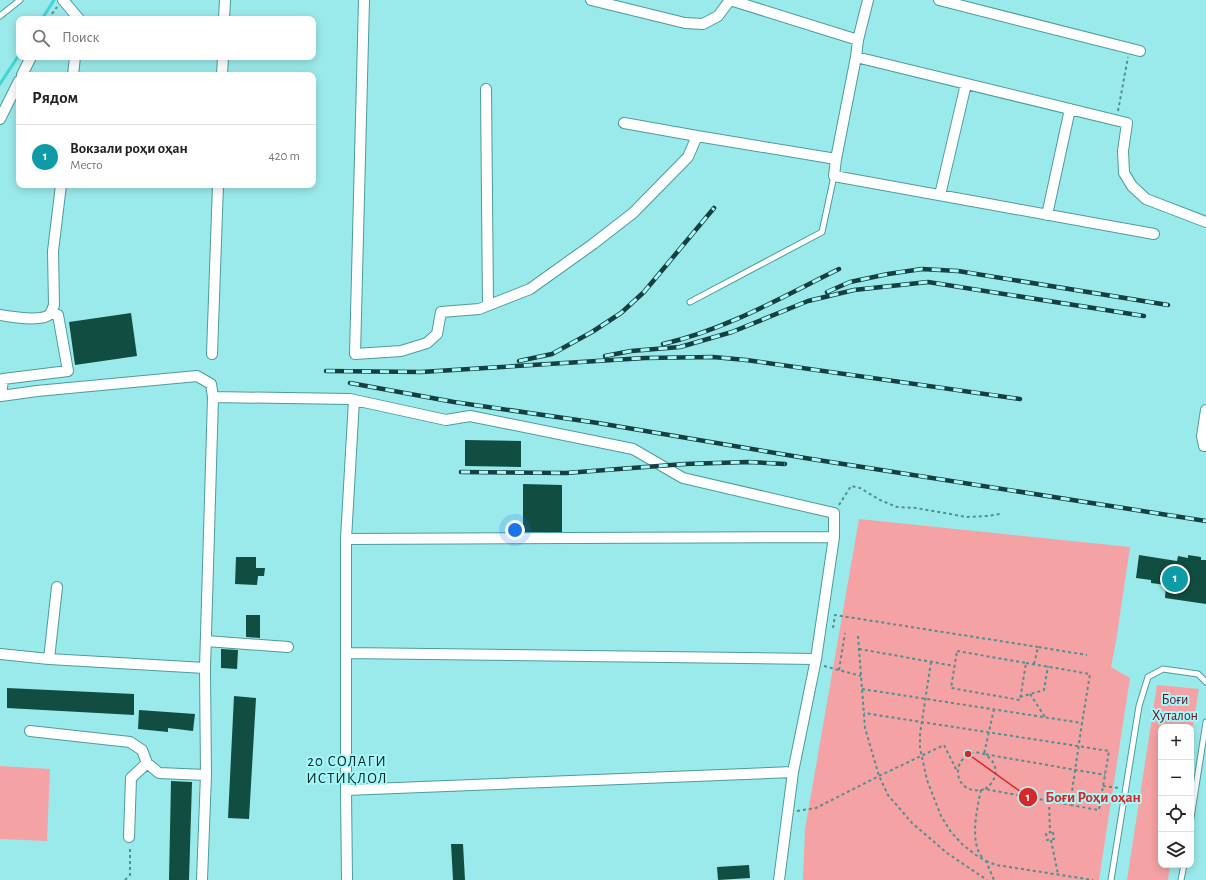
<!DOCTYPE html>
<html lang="ru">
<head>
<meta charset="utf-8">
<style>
  :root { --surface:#fff; --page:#f2f2f2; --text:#222; --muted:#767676; --line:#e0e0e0; --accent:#a40730 }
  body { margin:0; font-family:"Alegreya Sans",sans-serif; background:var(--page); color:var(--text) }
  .controls { position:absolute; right:12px; bottom:12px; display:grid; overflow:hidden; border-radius:8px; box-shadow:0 2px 10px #0003 }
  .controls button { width:36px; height:36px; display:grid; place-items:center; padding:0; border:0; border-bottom:1px solid var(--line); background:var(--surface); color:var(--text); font:20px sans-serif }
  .you { position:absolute; left:515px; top:530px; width:14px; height:14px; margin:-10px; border:3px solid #fff; border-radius:50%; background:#1a73e8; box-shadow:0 0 0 6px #1a73e833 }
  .badge { display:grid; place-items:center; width:26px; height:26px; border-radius:50%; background:var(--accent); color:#fff; font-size:13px; font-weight:700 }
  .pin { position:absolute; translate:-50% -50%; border:2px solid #fff; box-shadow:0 1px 4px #0006 }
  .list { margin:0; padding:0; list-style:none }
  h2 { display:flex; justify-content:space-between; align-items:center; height:52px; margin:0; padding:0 16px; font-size:17px }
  h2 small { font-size:13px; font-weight:400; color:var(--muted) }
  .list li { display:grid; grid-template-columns:26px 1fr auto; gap:12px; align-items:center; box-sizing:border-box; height:64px; padding:0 16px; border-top:1px solid var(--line) }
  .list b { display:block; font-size:15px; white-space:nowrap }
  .list p { margin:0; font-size:13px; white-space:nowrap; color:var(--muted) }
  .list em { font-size:13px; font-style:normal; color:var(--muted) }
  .icon { flex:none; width:22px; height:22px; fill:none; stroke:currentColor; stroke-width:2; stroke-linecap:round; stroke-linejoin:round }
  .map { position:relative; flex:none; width:1206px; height:880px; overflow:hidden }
  .search { position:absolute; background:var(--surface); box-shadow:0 2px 10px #0003; left:16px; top:16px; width:300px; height:44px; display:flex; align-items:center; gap:10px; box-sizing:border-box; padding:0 14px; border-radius:8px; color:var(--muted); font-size:15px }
  .panel { position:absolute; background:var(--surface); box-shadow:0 2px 10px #0003; left:16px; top:72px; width:300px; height:116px; border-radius:8px }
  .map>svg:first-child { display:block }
</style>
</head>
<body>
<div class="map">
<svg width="1206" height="880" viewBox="0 0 1206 880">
  <rect width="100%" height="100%" fill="#9beaeb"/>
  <path fill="#f4a2a4" d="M859,519l271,28 -14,94 -5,26 19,11 -31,202h-296l2,-51z
    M1157,685l42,4 -8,47v-9h-30v138h9l-2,15h-41z
    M0,766l50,3 -3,72 -47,-2z"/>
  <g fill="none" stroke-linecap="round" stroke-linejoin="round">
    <path stroke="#42d3d6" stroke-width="3" d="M42,19l12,-19
      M0,84l19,-29"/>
  </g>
  <path fill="#124d42" d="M131,313l6,43 -62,9 -6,-43z
    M465,440l56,1v26l-56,-1z
    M523,484l39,1v47h-39z
    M1139,555l38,6 1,-5 10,2v-3l13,2v3h5v44l-41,-6 1,-13 -15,-2v-3l-15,-2z
    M236,557h20v11h9l-1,8h-6l-1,9 -22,-1z
    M246,615h14v23l-14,-1z
    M221,649l17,1 -1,19 -16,-1z
    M7,688l127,6v21l-127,-7z
    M234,696l22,2 -7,121 -21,-1z
    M139,710l56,4 -2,17 -25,-3v4l-30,-3z
    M171,781l21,1 -3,98h-20z
    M451,844h12l2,36h-12z
    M749,865l1,13 -32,2 -1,-13z"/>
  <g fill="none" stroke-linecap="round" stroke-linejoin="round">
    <g stroke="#4c9b9d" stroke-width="7">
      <path id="lane" d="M0,16l20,-16
        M690,302l132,-70 12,-56
        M1191,818l15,-96
        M1111,880l28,-174 9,-29 15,-8 35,5 8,8
        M1181,880l3,-15"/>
    </g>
    <g stroke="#4c9b9d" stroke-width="12">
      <path id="street" d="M63,0l16,19
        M364,0l-9,354 46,-3 26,-8 10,-9 4,-22 38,-3 51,-20 63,-45 40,-31 55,-56 9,-21 139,23
        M591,0l94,23 18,1 15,-8 12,-16 128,40
        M868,0l-10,40 -2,17 -20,102 -2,17 320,58
        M939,0l201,51
        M224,19l1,-19
        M856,57l271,66 -4,28 1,22 8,13 14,13 60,23
        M22,75l9,-18
        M73,75l2,-18
        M222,75l1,-18
        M486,89l2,216
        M0,119l19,-38
        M624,123l73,13
        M940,195l26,-111
        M1047,215l23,-106
        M52,313l6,2 10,56 -65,8 -2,17 36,-5 160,-15 14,8 2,13 -8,271 1,107 -4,105
        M0,315c11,2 43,7 50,-1 2,-3 3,-6 4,-9l-1,-54 8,-66
        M212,354l6,-169
        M213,397l137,2 96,21 24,-4 163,33 50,29 151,35v24l-18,122 -23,113 -14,108
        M1206,410l-4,26 2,10h2
        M346,539l488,-2
        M206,641l82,6
        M346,653l470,6
        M0,654l49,5 156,9
        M49,659l8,-72
        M30,731l100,11 12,8 5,13 12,10 47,2
        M346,790l447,-18
        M129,837l2,-59 16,-15
        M347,880l-1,-90v-251l8,-139"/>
    </g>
    <path stroke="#538e8f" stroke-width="2" stroke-dasharray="3 3" stroke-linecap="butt" d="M49,19l2,-4 6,-8
      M1118,111l10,-54
      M839,505l12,-19 9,2 20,12 17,7 19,1 51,9 20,-1 13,-2
      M833,628l2,-13 203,32
      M858,636l7,92 14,48 9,19 24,28 35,30 40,27
      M859,649l96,17
      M957,651l69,12 -6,37 -69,-12z
      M931,662l-11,72v14l7,32 14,36 10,16 12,13 13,10 10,6 8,19
      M1026,663l64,11 -8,49
      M1034,664l4,-17 49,8
      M824,666l37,10
      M839,670l6,-37
      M862,689l220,34 -12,82 29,5 10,-59c-82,-13 -163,-25 -245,-38
      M1030,694l15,23
      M1020,697l24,-7 4,-24
      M994,709l-10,45 121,21
      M1103,786l16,2
      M985,789c27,-19 -4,-50 -22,-30 -4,4 -5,9 -5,14 1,15 15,20 27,16l85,16
      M981,790c-4,18 -12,54 2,68
      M1049,801l1,31
      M797,811l19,-3 63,-32 65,-31 13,26
      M1053,832l1,7 -7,1 -1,-7z
      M1051,840l7,34
      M986,861l10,4 97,15
      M125,880l5,-5v-29"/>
    <use href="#lane" stroke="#fff" stroke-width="5"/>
    <use href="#street" stroke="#fff" stroke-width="10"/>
    <g stroke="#173f40" stroke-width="4.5">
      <path id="rail" d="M827,292l23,-10 38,-8 34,-5 36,2 210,34
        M663,344c62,-14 119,-47 176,-75
        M605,356l26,-5 49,-4 52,-15 76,-31 46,-11 74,-8 216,34
        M519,361l33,-7 40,-22 29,-19 23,-21 70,-84
        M326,371l95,1 224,-14 68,-1 33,3 274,39
        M350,383l104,19 144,21 207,35 401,63
        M461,472l105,1 119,-9 63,-2 37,2"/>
    </g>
    <use href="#rail" stroke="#a8f7f9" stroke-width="3" stroke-dasharray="9" stroke-linecap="butt"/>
  </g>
  <g text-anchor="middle" stroke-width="4" stroke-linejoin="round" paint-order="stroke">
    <g font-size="14" fill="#681120" stroke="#a8f7f9">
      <text x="1175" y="704">Боғи<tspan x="1175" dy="16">Хуталон</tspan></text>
    </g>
    <g font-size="15" letter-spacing="1" fill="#042728" stroke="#a8f7f9">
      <text x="347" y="766">20 СОЛАГИ<tspan x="347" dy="17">ИСТИҚЛОЛ</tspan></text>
    </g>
  </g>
  <path fill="none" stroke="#d62828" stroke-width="1.5" d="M968 754L1028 797"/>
  <g fill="#d62828" stroke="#a8f7f9" stroke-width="1.5">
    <circle cx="968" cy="754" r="4"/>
    <circle cx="1028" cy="797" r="10"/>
  </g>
  <g font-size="12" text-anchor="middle" font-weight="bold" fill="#fff">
    <text x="1028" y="801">1</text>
  </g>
  <g font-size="15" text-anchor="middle" font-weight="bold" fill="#d62828" stroke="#a8f7f9" stroke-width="4" stroke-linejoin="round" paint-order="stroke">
    <text x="1093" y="802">Боғи Роҳи оҳан</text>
  </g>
</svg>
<div class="controls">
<button>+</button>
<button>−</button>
<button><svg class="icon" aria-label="locate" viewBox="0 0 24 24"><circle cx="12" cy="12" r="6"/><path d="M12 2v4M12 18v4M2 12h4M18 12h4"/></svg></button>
<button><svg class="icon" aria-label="layers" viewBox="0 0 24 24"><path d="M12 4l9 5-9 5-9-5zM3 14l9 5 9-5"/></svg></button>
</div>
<div class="you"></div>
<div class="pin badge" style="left:1175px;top:579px;background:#0f9aa8">1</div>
<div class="search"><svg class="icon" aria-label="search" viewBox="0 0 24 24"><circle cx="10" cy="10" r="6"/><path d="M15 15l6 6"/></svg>Поиск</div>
<section class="panel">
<h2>Рядом<small></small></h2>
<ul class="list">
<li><span class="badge" style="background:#0f9aa8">1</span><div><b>Вокзали роҳи оҳан</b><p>Место</p></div><em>420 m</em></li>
</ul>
</section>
</div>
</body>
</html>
